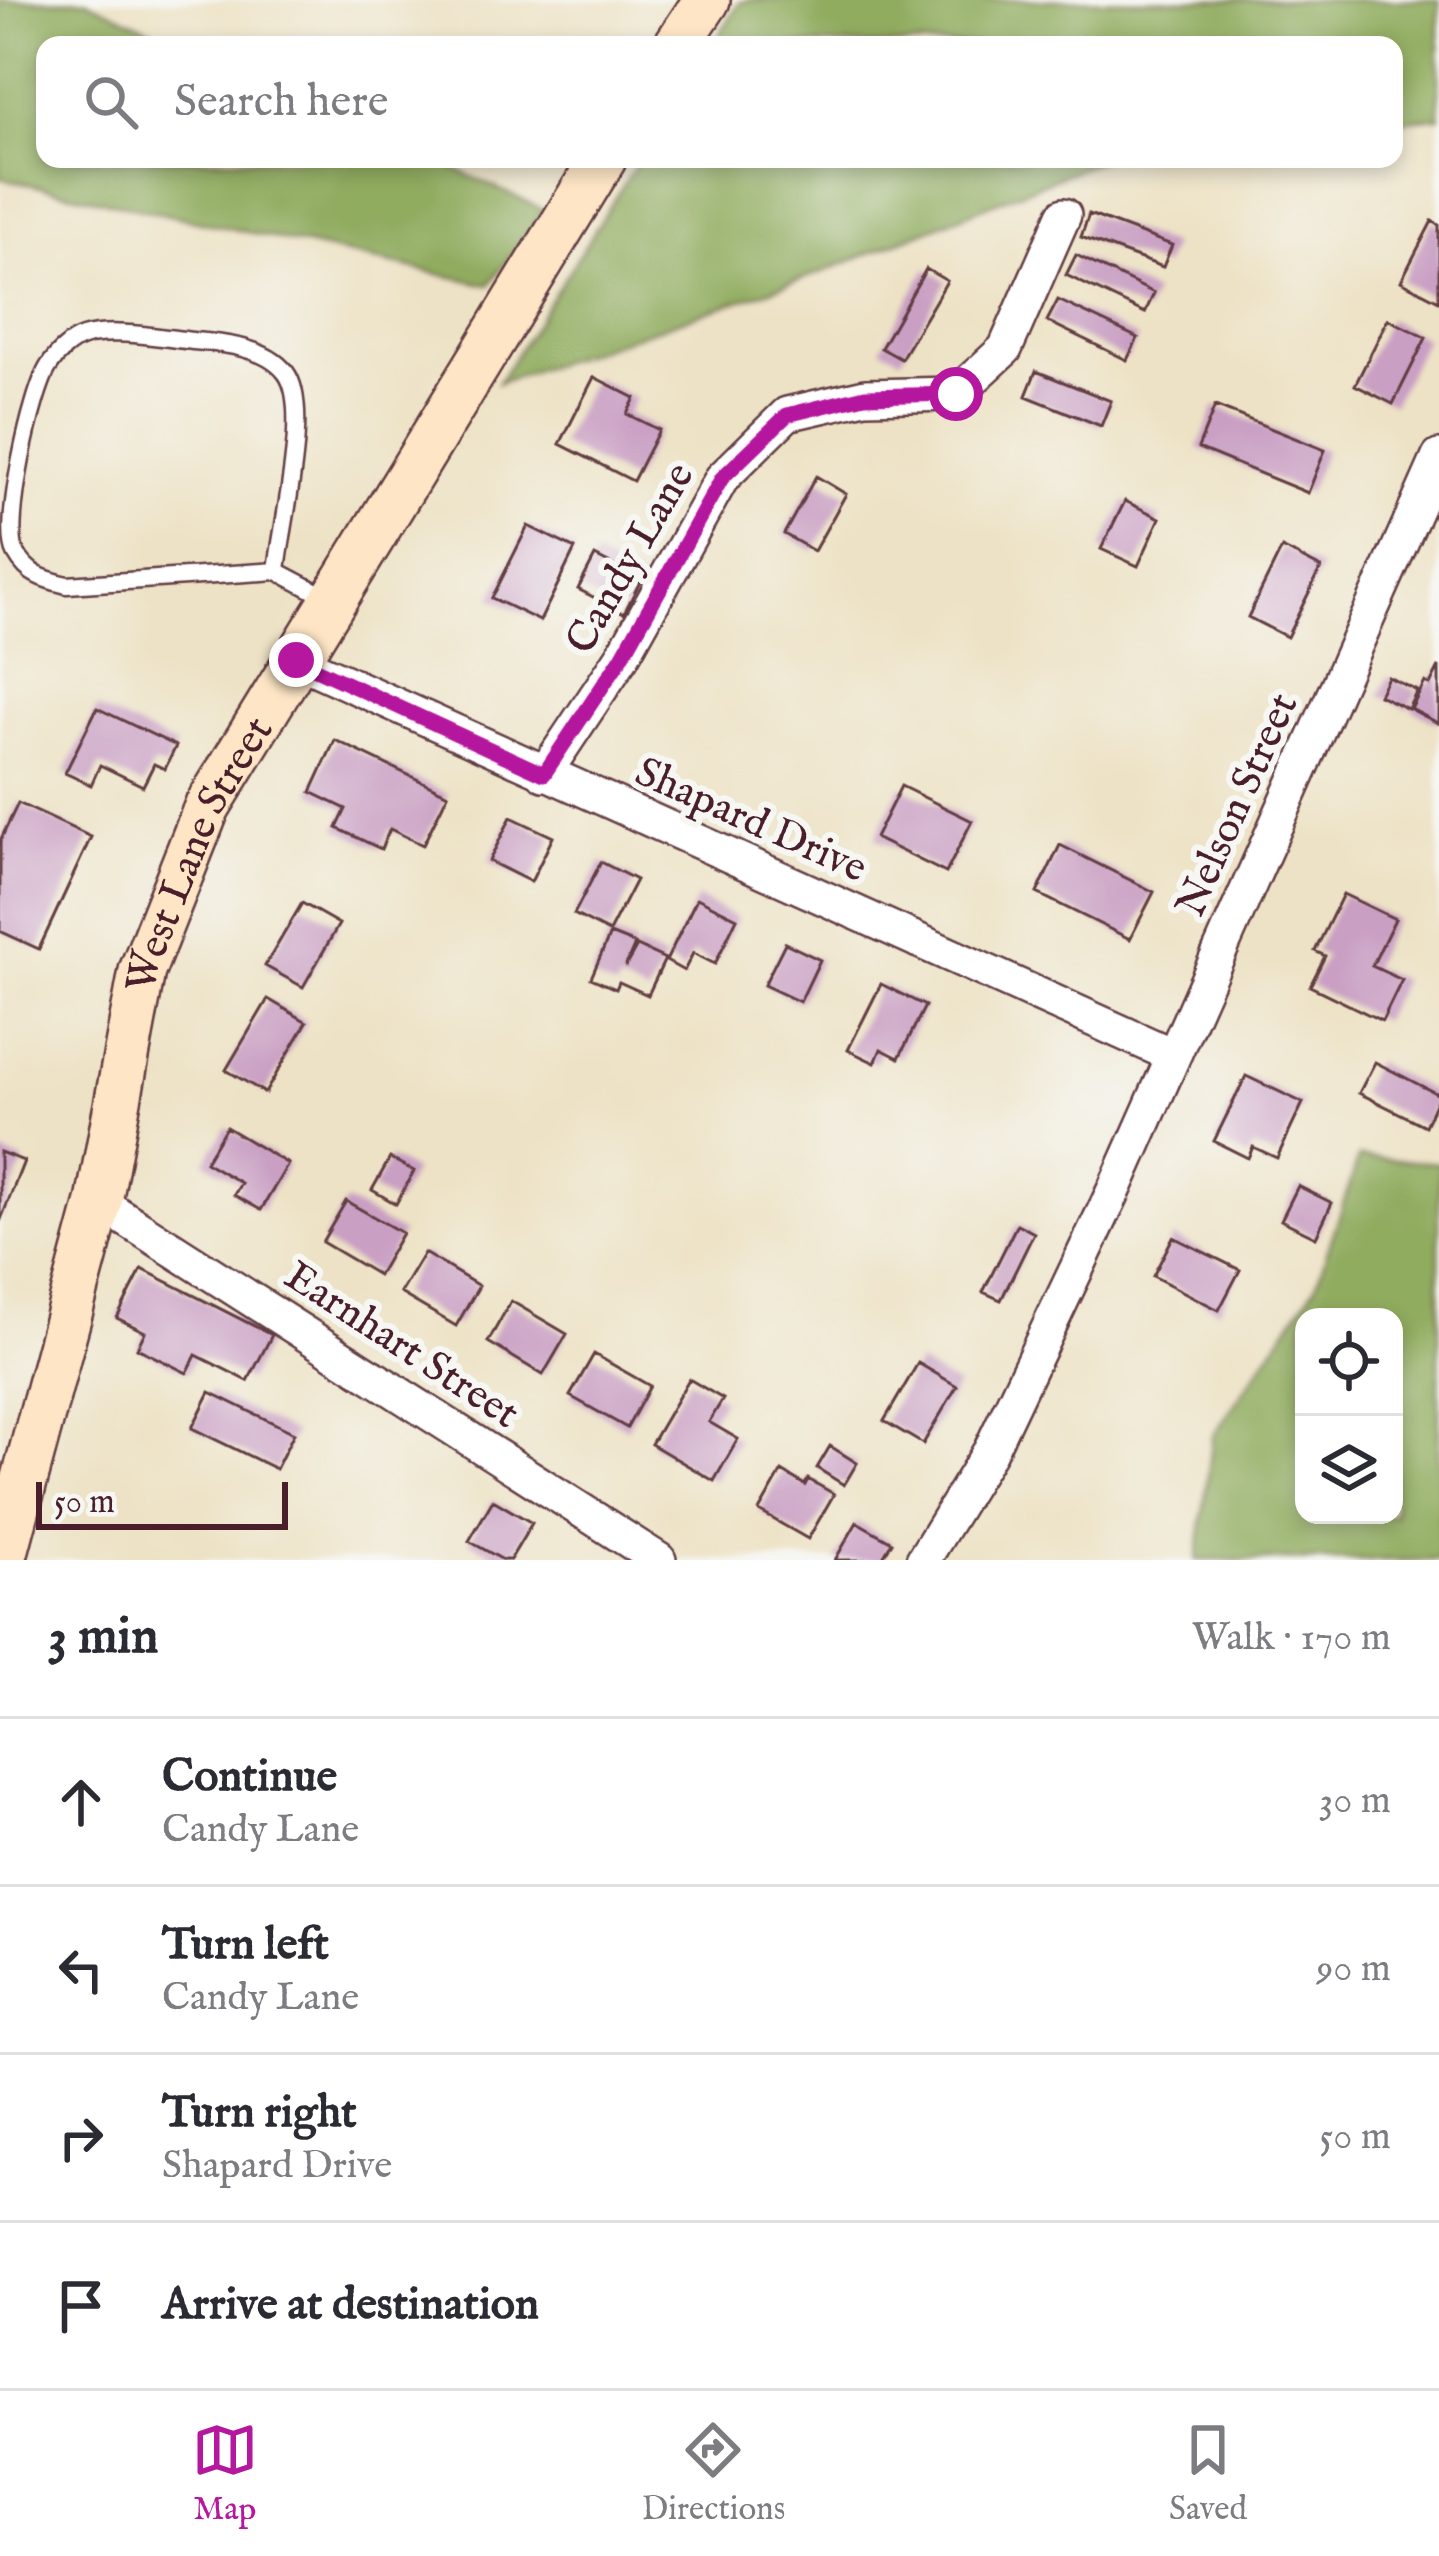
<!DOCTYPE html>
<html lang="en">
<head>
<meta charset="utf-8">
<style>
  :root { --surface:#fff; --page:#f7f7f7; --text:#2b2b33; --muted:#7c7c81; --line:#e1e1e2; --accent:#b5179e }
  body { margin:0; font-family:"IM FELL English",serif; background:var(--page); color:var(--text) }
  .controls { position:absolute; right:36px; bottom:36px; display:grid; overflow:hidden; border-radius:24px; box-shadow:0 6px 18px #0003 }
  .controls button { width:108px; height:108px; display:grid; place-items:center; padding:0; border:0; border-bottom:3px solid var(--line); background:var(--surface); color:var(--text); font:60px sans-serif }
  .scale { position:absolute; left:36px; bottom:30px; width:252px; box-sizing:border-box; padding-left:12px; border:6px solid #4a1f2b; border-top:0; font-size:33px; line-height:42px; white-space:nowrap; color:#4a1f2b; -webkit-text-stroke:9px #f6f6f2; paint-order:stroke }
  .stop { position:absolute; width:36px; height:36px; margin:-27px; border:9px solid #b5179e; border-radius:50%; background:#fff }
  .stop.end { background:#b5179e; border-color:#fff; box-shadow:0 3px 12px #0008 }
  .list { margin:0; padding:0; list-style:none }
  h2 { display:flex; justify-content:space-between; align-items:center; height:156px; margin:0; padding:0 48px; font-size:51px }
  h2 small { font-size:39px; font-weight:400; color:var(--muted) }
  .list li { display:grid; grid-template-columns:78px 1fr auto; gap:36px; align-items:center; box-sizing:border-box; height:168px; padding:0 48px; border-top:3px solid var(--line) }
  .list b { display:block; font-size:45px; white-space:nowrap }
  .list p { margin:0; font-size:39px; white-space:nowrap; color:var(--muted) }
  .list em { font-size:39px; font-style:normal; color:var(--muted) }
  .icon { flex:none; width:66px; height:66px; fill:none; stroke:currentColor; stroke-width:2; stroke-linecap:round; stroke-linejoin:round }
  .map { position:relative; flex:none; width:1439px; height:1560px; overflow:hidden }
  .search { position:absolute; background:var(--surface); box-shadow:0 6px 18px #0003; left:36px; right:36px; top:36px; height:132px; display:flex; align-items:center; gap:30px; box-sizing:border-box; padding:0 42px; border-radius:24px; color:var(--muted); font-size:45px }
  .sheet { height:828px; background:var(--surface) }
  nav { display:flex; justify-content:space-around; align-items:center; box-sizing:border-box; height:168px; border-top:3px solid var(--line); background:var(--surface); font-size:33px; color:var(--muted) }
  nav a { display:grid; justify-items:center; gap:6px }
  nav .on { color:var(--accent) }
  .map>svg:first-child { display:block }
</style>
</head>
<body>
<div class="map">
<svg width="1439" height="1560" viewBox="0 0 1439 1560">
  <rect width="100%" height="100%" fill="#f6f6f2"/>
  <filter id="ink" filterUnits="userSpaceOnUse"><feTurbulence type="fractalNoise" baseFrequency=".00833" numOctaves="2"/><feDisplacementMap in="SourceGraphic" scale="24" xChannelSelector="R" yChannelSelector="G"/><feConvolveMatrix kernelMatrix="1 2 1 2 8 2 1 2 1" color-interpolation-filters="sRGB"/></filter>
  <filter id="wash" filterUnits="userSpaceOnUse"><feTurbulence type="fractalNoise" baseFrequency=".004" numOctaves="4" result="noise"/><feDisplacementMap in="SourceGraphic" scale="48" xChannelSelector="R" yChannelSelector="G"/><feGaussianBlur stdDeviation="2.7" result="paint"/><feColorMatrix in="noise" values="0 0 0 0 0 0 0 0 0 0 0 0 0 0 0 0 0 1.4 0 .05"/><feComposite in="paint" operator="in"/></filter>
  <g filter="url(#wash)">
    <rect width="100%" height="100%" fill="#ede2c5"/>
    <path fill="#90ac5f" stroke="#6d6645" stroke-width="3" fill-rule="evenodd" d="M0,0h86l98,45h-139v114h388l111,51 -55,75 -489,-107z
      M751,0h688v117l-45,4v-76h-681l27,-43z
      M640,159h463l-283,114 -322,110z
      M1359,1157l80,6v397h-242l16,-124 103,-151zM1394,1317v198h-90v-198z"/>
    <g id="blocks">
      <path fill="#c99fc3" d="M1089,214l83,31 -9,22 -82,-30z
        M1432,221l7,4v76l-38,-20z
        M1076,255l78,38 -9,20 -79,-38z
        M926,269l21,12 -46,78 -20,-11z
        M1058,300l80,38 -11,22 -80,-39z
        M1388,319l38,19 -33,66 -38,-19z
        M1036,371l75,30 -10,25 -75,-30z
        M594,377l41,21 -8,16 32,16 -26,51 -73,-37z
        M1215,406l110,44 -17,43 -110,-45z
        M816,476l30,18 -32,57 -30,-17z
        M1125,501l35,17 -22,48 -37,-17z
        M528,526l47,23 -35,72 -48,-23z
        M1282,548l39,20 -34,69 -39,-20z
        M595,556l46,24 -17,33 -46,-24z
        M1439,667v53l-1,3 -27,-14 14,-27 5,3z
        M1388,677l29,14 -9,18 -29,-14z
        M97,708l79,38 -11,23 -11,-5 -11,22 -43,-21 -9,20 -26,-12z
        M335,740l113,54 -25,51 -33,-16 -9,20 -44,-21 9,-19 -35,-17z
        M901,786l71,35 -26,52 -71,-35z
        M18,803l73,34 -52,112 -39,-18v-90z
        M511,817l42,20 -22,45 -42,-21z
        M1060,845l94,47 -24,47 -93,-46z
        M601,862l35,18 -27,52 -35,-18z
        M1343,894l52,25 -23,47 30,14 -20,41 -72,-35 15,-30 -10,-5z
        M697,898l40,20 -22,46 -22,-11 -9,18 -18,-10z
        M302,903l37,21 -36,63 -38,-21z
        M610,934l25,10 -10,23 12,-21 28,13 -17,36 -29,-13 -3,7 -25,-11z
        M785,943l35,17 -20,42 -36,-17z
        M881,984l44,22 -26,52 -18,-9 -6,14 -27,-13z
        M268,999l39,23 -42,71 -39,-23z
        M1375,1062l64,33 -14,31 -66,-33z
        M1246,1076l57,27 -26,55 -24,-11 -5,11 -34,-17z
        M226,1127l62,37 -27,46 -27,-15 7,-12 -36,-21z
        M0,1152l24,9 -24,61z
        M390,1158l24,13 -18,33 -24,-14z
        M1298,1186l34,17 -16,34 -35,-17z
        M346,1201l56,32 -24,42 -56,-33z
        M1017,1224l17,9 -33,67 -18,-8z
        M1173,1237l67,33 -21,40 -66,-34z
        M424,1253l55,33 -23,40 -56,-33z
        M142,1269l130,66 -24,46 -52,-26 -9,18 -50,-25 8,-16 -28,-14z
        M511,1301l56,33 -24,41 -55,-33z
        M594,1354l56,32 -23,42 -57,-32z
        M918,1363l39,23 -34,58 -39,-23z
        M689,1379l34,20 -14,23 29,17 -24,42 -63,-37z
        M210,1392l84,41 -18,36 -84,-41z
        M830,1446l27,17 -13,22 -27,-17z
        M782,1471l23,14 3,-6 26,15 -26,45 -49,-28z
        M493,1500l39,23 -22,37h-7l-34,-19z
        M857,1522l35,20 -11,18h-46z"/>
    </g>
  </g>
  <g filter="url(#ink)">
    <use href="#blocks" fill-opacity="0" stroke="#623c42" stroke-width="3"/>
    <g fill="none" stroke-linecap="round" stroke-linejoin="round">
      <g stroke="#623c42" stroke-width="21">
        <path id="lane" d="M277,571c4,-44 35,-164 9,-198 -20,-26 -64,-30 -93,-32 -30,-3 -81,-13 -110,-4 -13,4 -27,18 -34,29 -17,25 -47,162 -33,187 12,22 27,26 51,32l210,-14 53,28"/>
      </g>
      <g stroke="#623c42" stroke-width="38">
        <path id="street" d="M296,660l876,395
          M544,774l78,-117 100,-179 65,-64 78,-18 91,-2 49,-45 59,-134
          M99,1202l560,358
          M923,1560l67,-109 125,-263 324,-731"/>
      </g>
      <g stroke="#623c42" stroke-width="50">
        <g id="secondary">
          <path d="M677,45l30,-45"/>
          <path id="s1" d="M3,1560l96,-358 43,-231 65,-164 396,-648"/>
        </g>
      </g>
      <use href="#lane" stroke="#fff" stroke-width="16"/>
      <use href="#street" stroke="#fff" stroke-width="33"/>
      <use href="#secondary" stroke="#fde5c5" stroke-width="45"/>
    </g>
  </g>
  <g fill="none" stroke-linecap="round" stroke-linejoin="round" filter="url(#ink)">
    <path stroke="#b5179e" stroke-width="15" d="M296,660l248,114 78,-117 100,-179 65,-63 78,-19 91,-2"/>
  </g>
  <g text-anchor="middle" stroke-width="12" stroke-linejoin="round" paint-order="stroke">
    <g font-size="42" fill="#4a1f2b" stroke="#f6f6f2">
      <text transform="translate(628 557) rotate(-60)" y="15">Candy Lane</text>
      <text transform="translate(1235 804) rotate(-66)" y="15">Nelson Street</text>
      <text transform="translate(752 818) rotate(24)" y="15">Shapard Drive</text>
      <text dy="15" stroke="none"><textPath href="#s1" startOffset="735">West Lane Street</textPath></text>
      <text transform="translate(403 1343) rotate(33)" y="15">Earnhart Street</text>
    </g>
  </g>
</svg>
<div class="controls">
<button><svg class="icon" aria-label="locate" viewBox="0 0 24 24"><circle cx="12" cy="12" r="6"/><path d="M12 2v4M12 18v4M2 12h4M18 12h4"/></svg></button>
<button><svg class="icon" aria-label="layers" viewBox="0 0 24 24"><path d="M12 4l9 5-9 5-9-5zM3 14l9 5 9-5"/></svg></button>
</div>
<div class="scale">50 m</div>
<div class="stop" style="left:956px;top:394px"></div>
<div class="stop end" style="left:296px;top:660px"></div>
<div class="search"><svg class="icon" aria-label="search" viewBox="0 0 24 24"><circle cx="10" cy="10" r="6"/><path d="M15 15l6 6"/></svg>Search here</div>
</div>
<section class="sheet">
<h2>3 min<small>Walk · 170 m</small></h2>
<ul class="list">
<li><svg class="icon" aria-label="ahead" viewBox="0 0 24 24"><path d="M12 20V5M6 11l6-6 6 6"/></svg><div><b>Continue</b><p>Candy Lane</p></div><em>30 m</em></li>
<li><svg class="icon" aria-label="left" viewBox="0 0 24 24"><path d="M17 20v-9H6M10 6l-5 5 5 5"/></svg><div><b>Turn left</b><p>Candy Lane</p></div><em>90 m</em></li>
<li><svg class="icon" aria-label="right" viewBox="0 0 24 24"><path d="M7 20v-9h11M14 6l5 5-5 5"/></svg><div><b>Turn right</b><p>Shapard Drive</p></div><em>50 m</em></li>
<li><svg class="icon" aria-label="arrive" viewBox="0 0 24 24"><path d="M6 21V4h12l-3 4 3 4H6"/></svg><div><b>Arrive at destination</b></div></li>
</ul>
</section>
<nav>
<a class="on"><svg class="icon" aria-label="map" viewBox="0 0 24 24"><path d="M3 6l6-2 6 2 6-2v14l-6 2-6-2-6 2zM9 4v14M15 6v14"/></svg>Map</a>
<a><svg class="icon" aria-label="directions" viewBox="0 0 24 24"><path d="M12 3l9 9-9 9-9-9zM9 14v-3h6M13 9l2 2-2 2"/></svg>Directions</a>
<a><svg class="icon" aria-label="saved" viewBox="0 0 24 24"><path d="M7 4h10v16l-5-4-5 4z"/></svg>Saved</a>
</nav>
</body>
</html>
